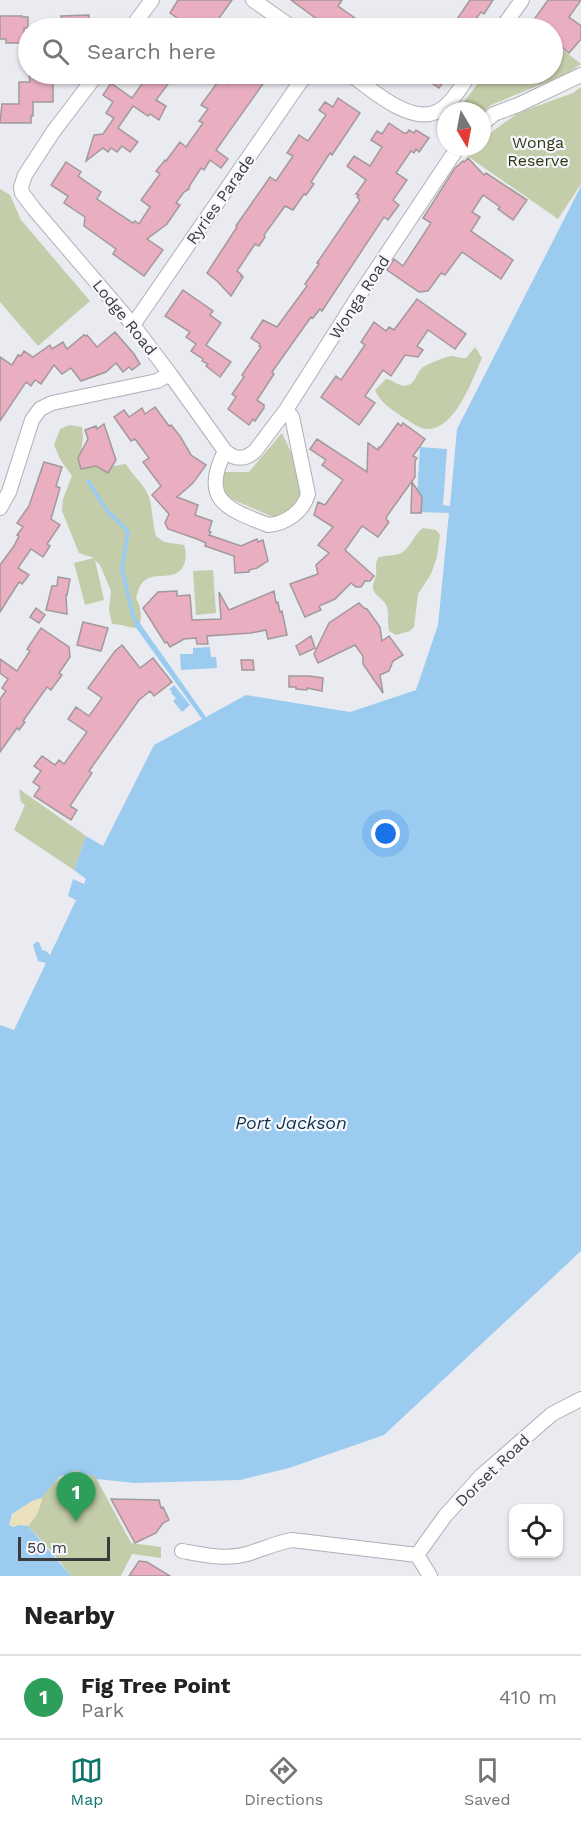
<!DOCTYPE html>
<html lang="en">
<head>
<meta charset="utf-8">
<style>
  :root { --surface:#fff; --page:#f6f6f6; --text:#222; --muted:#767676; --line:#e0e0e0; --accent:#0f766e }
  body { margin:0; font-family:"Work Sans",sans-serif; background:var(--page); color:var(--text) }
  .controls { position:absolute; right:18px; bottom:18px; display:grid; overflow:hidden; border-radius:12px; box-shadow:0 2px 4px #0004 }
  .controls button { width:54px; height:54px; display:grid; place-items:center; padding:0; border:0; border-bottom:2px solid var(--line); background:var(--surface); color:var(--text); font:30px sans-serif }
  .compass { position:absolute; left:437px; top:102px; width:54px; height:54px; border-radius:50%; background:var(--surface); box-shadow:0 2px 4px #0004; rotate:170deg }
  .scale { position:absolute; left:18px; bottom:15px; width:92px; box-sizing:border-box; padding-left:6px; border:3px solid #3b3b3e; border-top:0; font-size:16px; line-height:21px; white-space:nowrap; color:#3b3b3e; -webkit-text-stroke:4px #f7f7fe; paint-order:stroke }
  .you { position:absolute; left:386px; top:834px; width:21px; height:21px; margin:-15px; border:4px solid #fff; border-radius:50%; background:#1a73e8; box-shadow:0 0 0 9px #1a73e833 }
  .badge { display:grid; place-items:center; width:39px; height:39px; border-radius:50%; background:var(--accent); color:#fff; font-size:20px; font-weight:700 }
  .pin { position:absolute; translate:-50% -50px; filter:drop-shadow(0 2px 3px #0008) }
  .pin::after { content:''; position:absolute; top:32px; width:21px; height:18px; background:inherit; clip-path:polygon(0 0,100% 0,50% 100%) }
  .list { margin:0; padding:0; list-style:none }
  h2 { display:flex; justify-content:space-between; align-items:center; height:78px; margin:0; padding:0 24px; font-size:26px }
  h2 small { font-size:20px; font-weight:400; color:var(--muted) }
  .list li { display:grid; grid-template-columns:39px 1fr auto; gap:18px; align-items:center; box-sizing:border-box; height:84px; padding:0 24px; border-top:2px solid var(--line) }
  .list b { display:block; font-size:22px; white-space:nowrap }
  .list p { margin:0; font-size:20px; white-space:nowrap; color:var(--muted) }
  .list em { font-size:20px; font-style:normal; color:var(--muted) }
  .icon { flex:none; width:33px; height:33px; fill:none; stroke:currentColor; stroke-width:2; stroke-linecap:round; stroke-linejoin:round }
  .map { position:relative; flex:none; width:581px; height:1576px; overflow:hidden }
  .search { position:absolute; background:var(--surface); box-shadow:0 2px 4px #0004; left:18px; right:18px; top:18px; height:66px; display:flex; align-items:center; gap:15px; box-sizing:border-box; padding:0 21px; border-radius:33px; color:var(--muted); font-size:22px }
  .sheet { height:162px; background:var(--surface) }
  nav { display:flex; justify-content:space-around; align-items:center; box-sizing:border-box; height:84px; border-top:2px solid var(--line); background:var(--surface); font-size:16px; color:var(--muted) }
  nav a { display:grid; justify-items:center; gap:3px }
  nav .on { color:var(--accent) }
  .map>svg:first-child { display:block }
</style>
</head>
<body>
<div class="map">
<svg width="581" height="1576" viewBox="0 0 581 1576">
  <rect width="100%" height="100%" fill="#eaeaf1"/>
  <path fill="#c3cda9" d="M553,42l28,22 -15,10 -75,31 -9,8v-2h-25l28,-37h67z
    M581,87v97l-23,35 -95,-66 9,-6h10v-8l36,-26 55,-20z
    M0,189l10,6 11,25 69,81 -52,45 -38,-44z
    M475,347l7,11c-9,20 -26,70 -53,71 -8,1 -18,-7 -25,-11 -11,-8 -24,-15 -29,-28l11,-11c8,1 14,9 22,6 8,-2 8,-12 14,-17 3,-3 27,-13 30,-12 6,1 8,2 14,2z
    M70,425l12,2 1,9 -3,26c19,8 27,5 46,2 7,12 18,20 23,33 4,12 3,27 7,39l8,6 20,3c4,11 2,27 -13,30 -9,2 -19,-1 -27,6 -5,4 -6,11 -8,17 5,8 7,22 2,30 -9,0 -16,-4 -26,-4l-3,-14 2,-19 -11,-26 -5,-5 9,40 -19,5 -11,-42 20,-5 -15,-5 -17,-42 1,-12 9,-23 -12,-17 -6,-14 6,-16z
    M282,433l14,30 5,34 -10,13 -16,8 -48,-21 -6,-16 3,-9h25z
    M423,528l13,2 4,5 -3,22 -6,17 -13,20 -4,33 -4,4 -14,4 -7,-4c-2,-8 0,-16 -2,-24 -2,-6 -8,-9 -12,-14 -5,-7 0,-11 1,-18 1,-8 -2,-11 3,-18 7,-2 14,-1 20,-3 11,-4 14,-19 24,-26z
    M213,570l3,43 -20,2 -3,-44z
    M19,789l67,47 -12,34 -60,-40 11,-25 -4,-3z
    M78,1470l2,3 15,3 36,67 30,4v11l-29,-4 -11,22h-50l-14,-18 -29,-32 9,-12 5,-14 -1,-2c12,-15 18,-22 37,-28z"/>
  <path fill="#ebe1bc" d="M41,1498l1,2 -5,14 -9,12 -8,-1 -7,2 -4,-2c2,-15 18,-23 32,-27z"/>
  <path fill="#9bccf0" d="M581,186v1065l-197,184 -95,33 -49,12 -105,3 -39,-4 -1,-3 -15,-3 -2,-3 -5,1v3l-13,2 -19,22 -9,3 -20,13 -3,11 4,2 7,-2 8,1 43,50h-71v-551l14,5 32,-67 -8,-2 -5,-16 3,-3h3l3,8 4,1 4,4 26,-55 -8,-4 5,-17 11,5 2,-5 -12,-9 12,-34 17,10 51,-101 48,-26 -68,-94 1,-5 4,2 67,95 40,-22 104,17 66,-22 22,-65 11,-112 -33,-1 4,-65 27,2 -4,56 7,1 7,-77z
    M210,647l1,10h5l1,11 -36,2 -1,-16h13v-6z
    M174,685l16,20 -8,7 -9,-11 3,-3 -5,-5 1,-2 -3,-1z"/>
  <g fill="none" stroke-linecap="round" stroke-linejoin="round">
    <path stroke="#9bccf0" stroke-width="4" d="M88,481l20,31 8,7 12,13 -6,37 11,47 5,8"/>
  </g>
  <path fill="#e9aebf" stroke="#a1999b" stroke-width="1.5" d="M178,0h54l-20,28h-27l-4,-3 2,-3 -13,-9z
    M291,0h51l-4,6 31,22h-36l-7,-5 -1,2z
    M470,0h23l-9,14 -3,-2 -12,16h-18z
    M548,0h33l-12,17 12,9v13l-12,14 -17,-14v-11h-24z
    M89,15v13h-28v-12z
    M0,16h22v1h6v11h-4v11h-3v4h-15v-4h-6z
    M29,74h24v28h-20v14h-2v7h-31l2,-19h17v-22h11z
    M149,74h11l11,6 -15,20 10,6 -7,14 -9,-6 -2,2 -15,-10 -15,22 20,14 -8,10 -8,-6 -5,6 -6,-4 -3,4 -5,-4 -17,13 8,-26 9,-1 11,-16 -8,-5 7,-11 -10,-7 8,-12 21,15z
    M235,74h35l-54,76 12,9 -7,9 -11,-8 -6,10 -3,-2 -11,17 -1,4 -5,3 -8,11 4,2 -13,19 -20,15 16,11 -19,26 -31,-22 3,-5 -32,-23 1,-9 -21,-14 4,-7 -17,-11 15,-23 15,10 -3,4 23,16 -4,7 36,24 2,-2 4,3 11,-17 -9,-7 19,-26 -4,-3 9,-11 1,1 14,-19 6,5 17,-24 -4,-2 9,-12 -7,-4 19,-26 8,5z
    M418,74h31l-10,14z
    M338,98l22,15 -28,42 -2,-2 -19,29 3,2 -8,11 -2,-1 -11,16 -8,-4 -21,29 1,2 -6,9 -4,-2 -18,27 5,4 -1,1 2,1 -12,19 -14,-15 -10,-8 30,-46 -1,-1 34,-49 6,4 17,-25 -6,-3 12,-18 9,6 18,-26 -7,-5 6,-8 8,5z
    M389,123l15,10h3l2,-3 5,3 2,-3 13,8 -10,14 -3,-3 -2,4 -3,-2 -15,22 11,7 -14,20 6,5 -11,15 -4,-3 -62,94 -2,-2 -7,9 -2,-1 -39,55 2,2 -17,26 7,5v3l-9,13 -2,-2 -4,6 -21,-16 8,-12 -4,-3 12,-17 -2,-2 19,-28 -2,-1 1,-2 -9,-6 12,-18 14,7 30,-41 -2,-2 14,-20 -2,-1 43,-63 -3,-3 2,-2 -3,-1 10,-14 -19,-14 7,-10 16,10 12,-19 -11,-7 6,-9 5,3z
    M468,158l16,17 2,-2 41,27 -14,20 -15,-11 2,-2 -17,-12 -11,17 8,5 -9,14 42,29 -12,19 -39,-27 -17,23 -4,-2 -13,18 -9,1 -32,-22 7,-11 9,7 28,-43 -8,-5 32,-50 8,-7 1,1z
    M183,290l30,21 -3,4 11,8 -15,22 25,17 -11,15 -14,-11 2,-2 -6,-3 1,-2 -12,-8 5,-7 -10,-7 4,-5 -25,-16z
    M417,299l49,35 -11,15 -27,-19 -11,16 6,4 -5,7 -13,-2 -14,21 -8,-6 -18,26 10,7 -16,22 -38,-28 15,-21 5,4 24,-35 -4,-3 13,-20 12,9 3,-4 5,3z
    M115,332l19,22 6,10 -8,6 -3,-3 -6,5 -7,-9 -10,9 -25,9 -10,-13 -9,6 -8,-9 -13,19 -6,-4 -4,6 -5,-4 -26,39v-64l12,8 6,-10 3,1 3,-5 9,6 17,-12 2,4 11,-7 4,7 17,-14 2,1 1,-1 10,12z
    M155,407l14,19 2,-1 9,11 11,19 15,10 -13,18 -16,14 21,8 -3,10 17,6 -3,10 2,1 -2,3 32,11 16,-7 1,3 5,-2 5,21 -11,7 -8,2v2l-14,1 -1,-17 -29,-10 1,-3 -9,-4 -29,-10 -3,-6 4,-9 -17,-19 9,-9 -18,-24 6,-4 -14,-19 -4,2 -17,-24 10,-7 5,7 13,-9 3,6z
    M398,423l3,3 2,-3 22,16 -12,17 4,2 -2,3v16l-28,39 -1,3 3,3 -11,15 -16,-11 -17,24 29,26 -4,5h-5l-4,6h-5l-5,-4 -16,16 -16,7 2,4 -16,7 -15,-33 28,-10 -2,-9 13,-12 -11,-8 15,-18 -19,-12 4,-13 7,3 18,-25 -21,-15 4,-5 -16,-11 7,-10 50,33 1,-29 10,7 1,-3 1,1z
    M104,424l12,36 -8,13 -12,-7 -15,3 -3,-11 10,-19 -3,-9 11,-4 1,3z
    M44,462l18,5 -6,19 4,2 -9,31 9,6 -13,19 3,2 -7,11 -12,-8 -13,19 11,7 -7,9 -3,-2 -19,30v-47l14,-19 5,-10 -2,-1 6,-8 -6,-4 12,-17z
    M412,482l10,15 -1,16h-10z
    M58,577l12,2 -3,16h-1l1,19 -21,-4 6,-24h5z
    M177,591v5l13,-1 2,25 29,-1 -2,-27 10,18 45,-19 2,12 2,-1 2,10 2,-1 5,24 -19,4 -2,-9 -15,3 -44,3 1,8h-11l-1,-6 -12,1 -14,8 -3,-5 -2,1 -22,-35 15,-16z
    M359,603l5,5 3,1 13,18 2,14 7,-5 14,19 -10,6 -4,10 -9,4 3,18 -20,-29v-8l-8,-11 -37,18 -4,-9 15,-31z
    M36,608l9,7 -6,8 -9,-6z
    M83,622l25,6 -7,23 -24,-6z
    M41,628l28,19 1,10 -11,16 3,2 -11,15 -4,-3 -24,34 2,1 -6,8 -2,-2 -17,24v-53l6,-8 -4,-3 6,-9 -8,-6v-14l17,12 13,-20 -3,-2z
    M311,636l4,12 -15,7 -4,-9z
    M122,645l18,23 13,-10 19,24 -18,14 -4,-5 -11,9 -50,71 3,2 -22,33 7,4 -6,10 -37,-24 6,-9 -7,-5 8,-11 -7,-5 8,-10 13,9 4,-5 5,4 23,-32 -19,-13 8,-12 13,9 13,-18 -14,-10 27,-37z
    M241,660h12l1,10h-12z
    M289,676h20l14,2 -1,13 -15,-3v2l-11,-1v-2h-7z
    M111,1499l48,1 2,8 2,-1 6,13 -6,3 -7,10 -21,10z
    M139,1561l8,1 23,14h-41z"/>
  <g fill="none" stroke-linecap="round" stroke-linejoin="round">
    <g stroke="#b0afb6" stroke-width="16">
      <path id="minor" d="M253,0l40,28
        M131,28l21,-28
        M502,28l20,-28
        M97,74l-44,58 -28,43 -4,12 1,6 12,16 99,116 37,49 55,77c10,9 20,9 30,0l31,-41 70,-110 102,-153
        M350,74c21,15 59,50 86,38 15,-6 25,-26 34,-38
        M482,124l12,-10 24,-9 63,-30
        M133,325l168,-244 7,-7
        M225,451c-25,49 2,58 43,74 17,-1 35,-13 40,-31l-16,-77 -6,-7
        M0,508l9,-16 23,-72 8,-11 12,-6 105,-22 13,-7
        M182,1551c22,4 43,9 65,3 16,-5 29,-11 45,-14l125,15
        M417,1555l28,-39 36,-40 71,-62 29,-15
        M417,1555l13,21"/>
    </g>
    <use href="#minor" stroke="#fff" stroke-width="14"/>
  </g>
  <g text-anchor="middle" stroke-width="4.5" stroke-linejoin="round" paint-order="stroke">
    <g font-size="16" fill="#303811" stroke="#f7f7fe">
      <text x="538" y="148">Wonga<tspan x="538" dy="18">Reserve</tspan></text>
    </g>
    <g font-size="16" fill="#3b3b3e" stroke="#f7f7fe">
      <text transform="translate(220 199) rotate(-55)" y="6">Ryries Parade</text>
      <text transform="translate(359 297) rotate(-57)" y="6">Wonga Road</text>
      <text transform="translate(125 317) rotate(51)" y="6">Lodge Road</text>
      <text transform="translate(492 1470) rotate(-44)" y="6">Dorset Road</text>
    </g>
    <g font-size="18" font-style="italic" fill="#09324a" stroke="#f7f7fe">
      <text x="291" y="1129">Port Jackson</text>
    </g>
  </g>
</svg>
<div class="controls">
<button><svg class="icon" aria-label="locate" viewBox="0 0 24 24"><circle cx="12" cy="12" r="6"/><path d="M12 2v4M12 18v4M2 12h4M18 12h4"/></svg></button>
</div>
<svg class="compass" viewBox="-18 -18 36 36"><path d="M0-13l5 13h-10z" fill="#e53935"/><path d="M0 13l5-13h-10z" fill="#767676"/></svg>
<div class="scale">50 m</div>
<div class="you"></div>
<div class="pin badge" style="left:76px;top:1522px;background:#2e9e5b">1</div>
<div class="search"><svg class="icon" aria-label="search" viewBox="0 0 24 24"><circle cx="10" cy="10" r="6"/><path d="M15 15l6 6"/></svg>Search here</div>
</div>
<section class="sheet">
<h2>Nearby<small></small></h2>
<ul class="list">
<li><span class="badge" style="background:#2e9e5b">1</span><div><b>Fig Tree Point</b><p>Park</p></div><em>410 m</em></li>
</ul>
</section>
<nav>
<a class="on"><svg class="icon" aria-label="map" viewBox="0 0 24 24"><path d="M3 6l6-2 6 2 6-2v14l-6 2-6-2-6 2zM9 4v14M15 6v14"/></svg>Map</a>
<a><svg class="icon" aria-label="directions" viewBox="0 0 24 24"><path d="M12 3l9 9-9 9-9-9zM9 14v-3h6M13 9l2 2-2 2"/></svg>Directions</a>
<a><svg class="icon" aria-label="saved" viewBox="0 0 24 24"><path d="M7 4h10v16l-5-4-5 4z"/></svg>Saved</a>
</nav>
</body>
</html>
